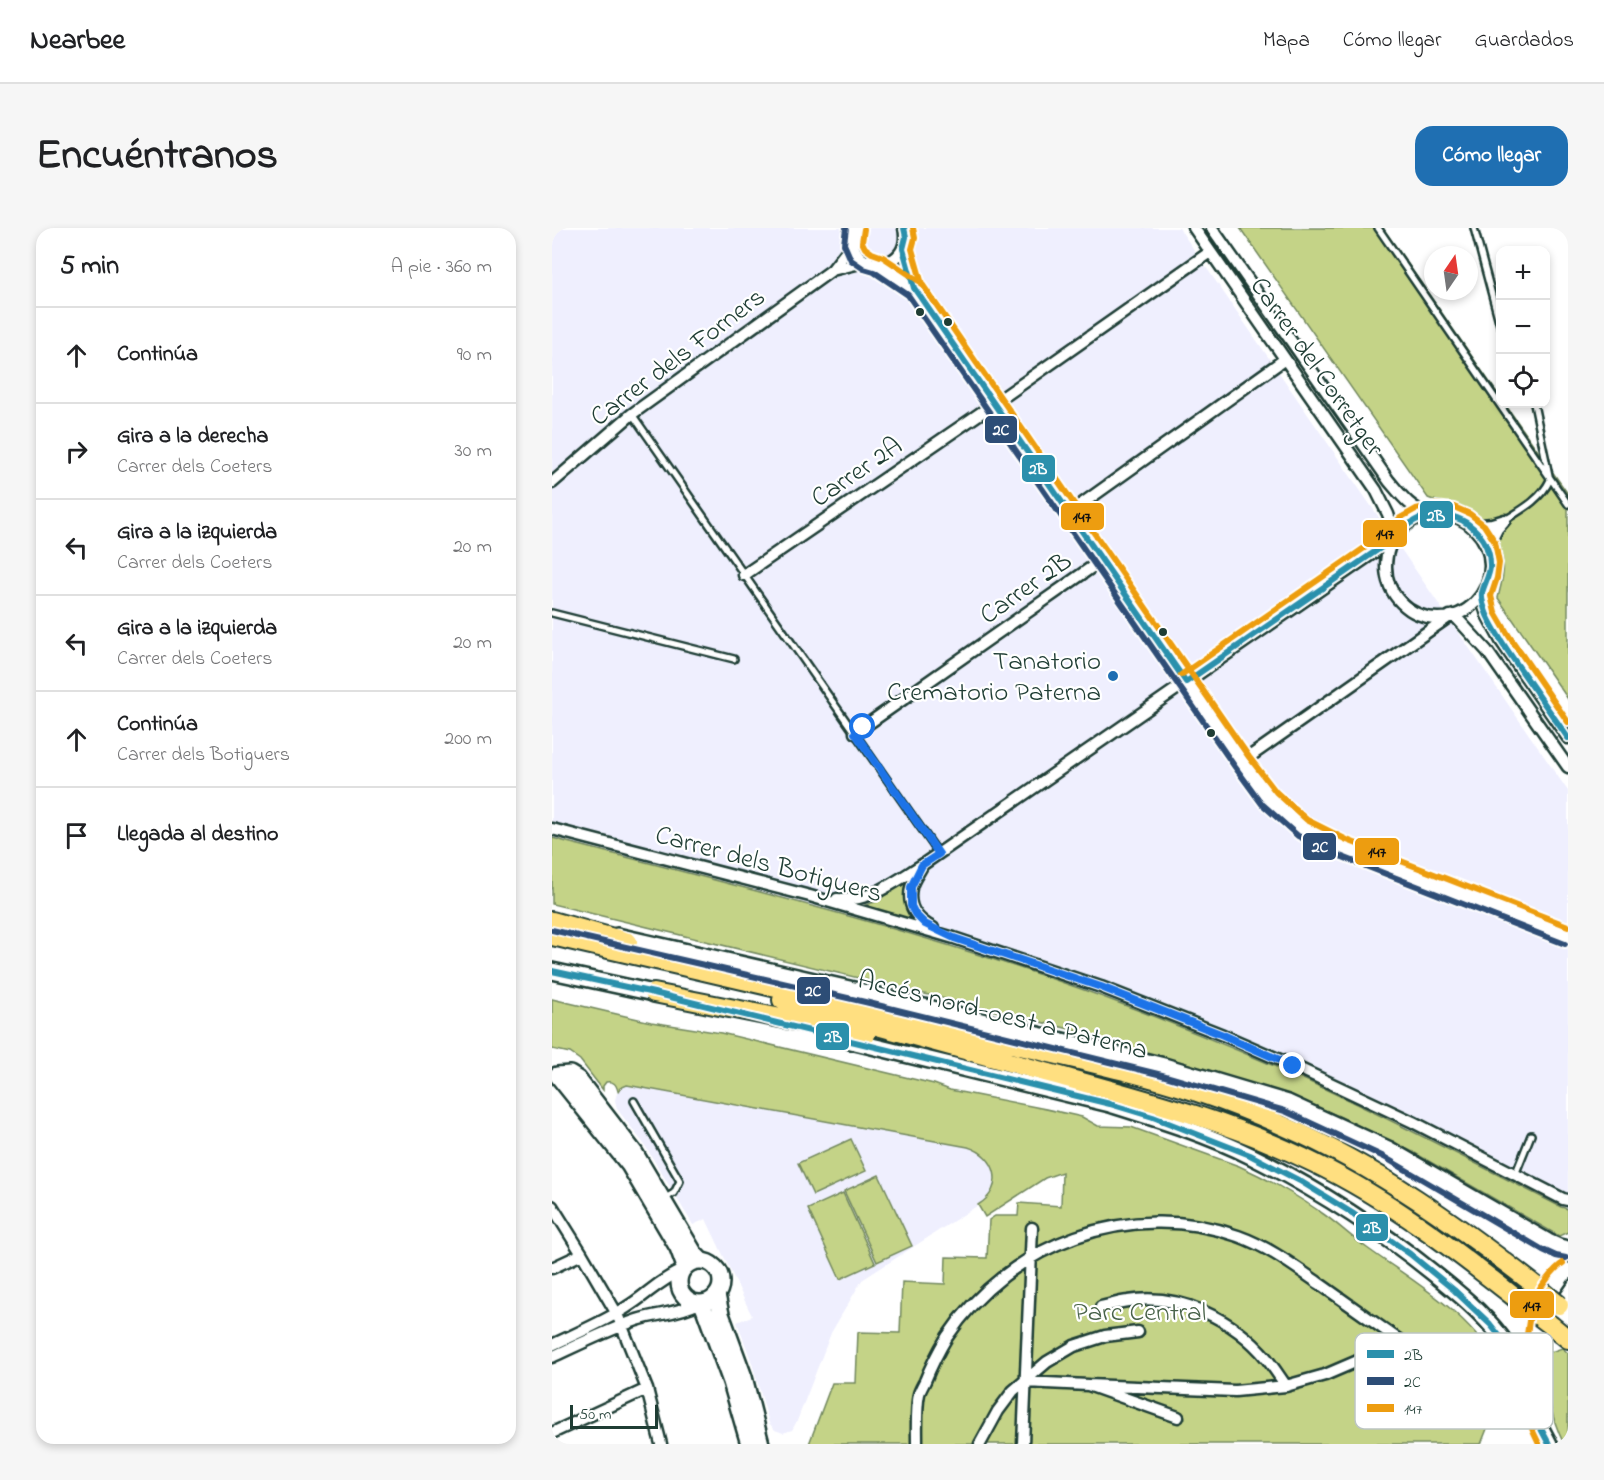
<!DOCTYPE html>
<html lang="es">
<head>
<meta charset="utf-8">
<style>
  :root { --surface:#fff; --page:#f6f6f6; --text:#202124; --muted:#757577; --line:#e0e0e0; --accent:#1f6fb2 }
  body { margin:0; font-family:"Indie Flower",sans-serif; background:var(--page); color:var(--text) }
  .controls { position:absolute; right:18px; top:18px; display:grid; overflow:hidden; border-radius:12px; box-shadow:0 3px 9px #0003 }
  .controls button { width:54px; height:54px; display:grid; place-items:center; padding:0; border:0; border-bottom:2px solid var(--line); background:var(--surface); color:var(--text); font:30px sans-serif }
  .compass { position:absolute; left:872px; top:18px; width:54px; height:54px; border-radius:50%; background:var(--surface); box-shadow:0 3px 9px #0003; rotate:13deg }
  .scale { position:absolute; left:18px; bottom:15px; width:88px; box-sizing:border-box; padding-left:6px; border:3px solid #1f3d34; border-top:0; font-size:16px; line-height:21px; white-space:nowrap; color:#1f3d34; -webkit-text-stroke:4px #fff; paint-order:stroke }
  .stop { position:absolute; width:18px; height:18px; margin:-14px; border:4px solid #1a73e8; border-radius:50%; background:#fff }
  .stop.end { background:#1a73e8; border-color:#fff; box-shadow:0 2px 6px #0008 }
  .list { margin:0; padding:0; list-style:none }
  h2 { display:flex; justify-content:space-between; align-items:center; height:78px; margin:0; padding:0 24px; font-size:26px }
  h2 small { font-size:20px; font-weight:400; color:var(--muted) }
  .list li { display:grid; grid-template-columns:39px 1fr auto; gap:18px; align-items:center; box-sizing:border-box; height:96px; padding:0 24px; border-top:2px solid var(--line) }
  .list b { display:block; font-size:22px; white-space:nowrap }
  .list p { margin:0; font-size:20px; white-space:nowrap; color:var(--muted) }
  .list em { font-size:20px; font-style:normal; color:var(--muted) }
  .icon { flex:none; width:33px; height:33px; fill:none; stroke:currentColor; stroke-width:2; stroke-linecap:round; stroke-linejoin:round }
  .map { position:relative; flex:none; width:1016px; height:1216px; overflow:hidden; border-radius:18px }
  header { display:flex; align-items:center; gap:36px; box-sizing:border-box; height:84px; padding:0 30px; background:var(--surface); border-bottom:2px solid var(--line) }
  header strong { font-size:28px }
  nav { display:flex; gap:33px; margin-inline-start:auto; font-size:21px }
  .intro { display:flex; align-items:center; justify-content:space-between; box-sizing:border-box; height:144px; padding:0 36px }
  h1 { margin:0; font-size:42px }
  .button { padding:15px 27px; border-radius:18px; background:var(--accent); color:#fff; font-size:21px; font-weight:700 }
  main { display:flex; gap:36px; padding:0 36px }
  aside { flex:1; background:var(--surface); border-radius:18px; box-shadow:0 3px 9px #0003 }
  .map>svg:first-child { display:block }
</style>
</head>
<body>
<header>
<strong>Nearbee</strong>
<nav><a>Mapa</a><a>Cómo llegar</a><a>Guardados</a></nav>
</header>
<div class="intro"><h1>Encuéntranos</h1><a class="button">Cómo llegar</a></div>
<main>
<aside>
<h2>5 min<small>A pie · 360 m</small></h2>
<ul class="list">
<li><svg class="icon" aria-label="ahead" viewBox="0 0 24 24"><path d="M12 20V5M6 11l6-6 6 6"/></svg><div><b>Continúa</b></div><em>90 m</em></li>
<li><svg class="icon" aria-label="right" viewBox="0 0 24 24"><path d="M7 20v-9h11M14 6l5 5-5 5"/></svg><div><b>Gira a la derecha</b><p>Carrer dels Coeters</p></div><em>30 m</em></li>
<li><svg class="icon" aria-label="left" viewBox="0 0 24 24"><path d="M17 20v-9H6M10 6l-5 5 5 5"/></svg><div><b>Gira a la izquierda</b><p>Carrer dels Coeters</p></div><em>20 m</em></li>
<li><svg class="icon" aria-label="left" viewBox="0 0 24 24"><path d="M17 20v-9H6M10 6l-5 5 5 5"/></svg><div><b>Gira a la izquierda</b><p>Carrer dels Coeters</p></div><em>20 m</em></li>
<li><svg class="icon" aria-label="ahead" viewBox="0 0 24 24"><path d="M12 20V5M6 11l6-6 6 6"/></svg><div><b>Continúa</b><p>Carrer dels Botiguers</p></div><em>200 m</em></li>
<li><svg class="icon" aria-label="arrive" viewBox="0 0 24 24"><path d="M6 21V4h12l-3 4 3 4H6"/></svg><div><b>Llegada al destino</b></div></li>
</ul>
</aside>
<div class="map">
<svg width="1016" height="1216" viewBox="0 0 1016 1216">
  <rect width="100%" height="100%" fill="#fff"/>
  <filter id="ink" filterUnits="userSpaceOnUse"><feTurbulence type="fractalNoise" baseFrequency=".0167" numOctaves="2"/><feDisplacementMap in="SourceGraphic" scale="12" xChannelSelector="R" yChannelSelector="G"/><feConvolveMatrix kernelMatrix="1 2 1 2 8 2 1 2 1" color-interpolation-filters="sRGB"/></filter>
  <g filter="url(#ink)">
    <path fill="#efeffe" d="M0,0h627l389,563v432l-298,-145 -718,-224z
      M75,857l341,62 10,3 14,14 2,10v9l-3,9 -8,10 -121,78 -31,53 -34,88 -5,9 -9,3 -8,-3 -6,-7 -17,-60 -15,-41 15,-6 -46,-97 -13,6 -49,-81 -27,-35 -2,-9 2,-7 3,-5z"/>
    <path fill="#c4d387" stroke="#72885e" stroke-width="1.5" d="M688,0h143l117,169v7h5l63,90v205l-70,-101c3,-13 8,-29 4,-42 -5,-21 -25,-45 -46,-52 -9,-2 -19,-2 -28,-6z
      M0,610c185,48 371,93 551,159 59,22 118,46 176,71 96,43 188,91 282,139l7,2v23l-9,4 -146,-84 -72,-35 -50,-21 -40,-13 -69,-19 -75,-19 -25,-13 -530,-128z
      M352,655l2,2c-3,12 -1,23 5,34l-1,1 -48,-14 13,-4z
      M0,771l99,23 70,11 213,51 16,6 96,19 36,8 16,9 33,1 108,39c27,12 55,28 80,45 17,11 31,25 48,37 48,35 107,67 134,123l-4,4 5,16 -21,53h-672l23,-61h24l2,-51 42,1 2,-51 43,2 1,-27 41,1 2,-38 6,-4h23l1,-13 42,3 1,-34 -17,6 -60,39 -7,-12c28,-17 19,-49 -10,-58l-341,-62 -7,3 -2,3c-2,-7 -4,-10 -12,-9l-3,4v4l-23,-30 -10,-7 -18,-4z
      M299,911l15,32 -53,24 -15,-32z
      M327,947l33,71 -35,16 -33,-71z
      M291,965l32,70 -35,16 -32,-70z
      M1010,1120l6,5v91h-4c-15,-30 -18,-57 -19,-90z"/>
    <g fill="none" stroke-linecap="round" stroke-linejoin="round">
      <g stroke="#1f3d34" stroke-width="10">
        <path id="lane" d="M826,0l190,276
          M922,0l26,97
          M80,186l307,440
          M953,292c18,-11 36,-21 45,-40l-16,-76
          M0,385l182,46
          M82,873l46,80 -6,12 -10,6
          M963,947l16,-40"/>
      </g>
      <g stroke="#1f3d34" stroke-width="15">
        <path id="street" d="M303,0c-1,4 -2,10 -2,15 4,32 60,27 51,-15
          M642,0l182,262 12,24 7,21
          M660,0l177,253c12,14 21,27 39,33
          M351,21l11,39 328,474 27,36 33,30 41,20 225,88
          M326,36l36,24
          M280,42l36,-9
          M0,255l80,-69 200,-144 21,-27
          M517,285l216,-154
          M834 338a52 52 0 1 1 104 0a52 52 0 1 1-104 0Z
          M919,298l21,-2 13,-4
          M935,321l10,-20 7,-8
          M192,347l238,-163 228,-160
          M929,367l6,20 14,26 67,97
          M902,387l33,36 81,116
          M303,505l247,-173
          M690,534l208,-146
          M0,601l258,67 144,42 147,49 122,48 71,31 119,56 150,77 5,1
          M370,638c-3,6 -10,15 -11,22 -4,18 6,32 22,40
          M285,671c32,4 59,-18 85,-34l470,-325
          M0,978l30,48 35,60 30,75 14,55
          M0,1040l30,-14
          M549,1079c9,-2 18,-5 27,-6 51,-9 107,19 139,58 7,9 13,18 19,27
          M0,1117c25,-12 52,-23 75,-38 20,-12 32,-27 54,-36
          M0,1129c28,-13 56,-27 85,-37 22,-7 40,-6 62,-17
          M473,1154l63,3 90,32
          M0,1205l95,-44
          M365,1216c0,-14 -1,-36 2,-50 1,-4 4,-9 6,-13 6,-15 13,-29 22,-44 62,-94 184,-139 291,-101 31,11 56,30 82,48 28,20 55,39 82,58l-77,33 -39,11 -51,5 -147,-6
          M428,1216l18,-33 15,-20 34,-29 27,-16 31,-10 33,-4
          M471,1216l9,-216"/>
      </g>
      <g stroke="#1f3d34" stroke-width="20">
        <path id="secondary" d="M65,708l250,57 297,73 124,37 100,46 160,93 11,5 9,2
          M0,743l111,24
          M295,812l263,64c48,15 97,30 141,52 64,32 125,71 181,116 24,19 50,40 69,65 12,16 20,35 30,51
          M5,847l13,-1 8,5 57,74 60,101 7,7
          M5,847l72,90 49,83 7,19
          M127 1054a21 21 0 1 1 42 0a21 21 0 1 1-42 0Z
          M165,1067l4,19 23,63 17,67
          M150,1075l29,79 18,62
          M997,1216l-10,-19 -8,-37 3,-36 8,-48 21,-30 5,-3"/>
      </g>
      <g stroke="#1f3d34" stroke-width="22">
        <path id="primary" d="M0,693l76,21
          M0,708c147,34 293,67 439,103 69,17 139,31 206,53 30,10 60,22 89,35 91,40 172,98 250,159
          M102,765l212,42
          M230,772c89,25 178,49 267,73 91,25 179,47 265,90 77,37 146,91 213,144
          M1000,1098l16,13"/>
      </g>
      <use href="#lane" stroke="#fff" stroke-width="5"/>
      <use href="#street" stroke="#fff" stroke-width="10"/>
      <use href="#secondary" stroke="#fff" stroke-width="15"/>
      <use href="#primary" stroke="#ffdf80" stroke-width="18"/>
      <g stroke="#1f3d34" stroke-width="22" stroke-linecap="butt">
        <path id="primary-bridge" d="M984,1058l23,19
          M975,1079l25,19"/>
      </g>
      <use href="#primary-bridge" stroke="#ffdf80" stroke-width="18"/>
      <g stroke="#fff" stroke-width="10">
        <path id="bus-1" d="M352,0l2,9 -3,12 11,39 272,394 206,-142c15,-16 28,-27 51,-25 26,2 48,25 47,52 -1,10 -6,17 -8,26 -1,6 3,17 5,22 9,20 22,38 34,55 16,23 31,45 47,68
          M0,743l102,22 456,111 43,13 97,38 50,26 52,32 58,41 44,36 36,34 12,15 29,49 8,37 10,19"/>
      </g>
      <g stroke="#fff" stroke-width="10">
        <path id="bus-2" d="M294,0l-2,16 7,16 13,9 10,3 34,23 327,472 27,37 36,32 42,20 225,88
          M0,702l313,72 297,73 123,36 99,46 159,93 13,6 10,2"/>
      </g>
      <g stroke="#fff" stroke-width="10">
        <path id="bus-3" d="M361,0l2,10 -3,11 10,35 327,473 27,35 31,28 40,20 221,86
          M312,1l-2,13 3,6 7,5 11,4 36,24
          M629,447l205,-142 14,-15 16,-9 18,-4 20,2 16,7 14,11 11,17 4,21 -2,15 -6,18 4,16 14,24 59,86
          M987,1216c-9,-17 -14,-34 -17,-53 -1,-13 7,-81 12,-92 6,-11 19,-30 29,-36"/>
      </g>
      <use href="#bus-1" stroke="#2b90ac" stroke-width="6"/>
      <use href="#bus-2" stroke="#2d4d76" stroke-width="6"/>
      <use href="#bus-3" stroke="#ed9d10" stroke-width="6"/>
    </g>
  </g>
  <g fill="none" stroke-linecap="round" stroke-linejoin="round" filter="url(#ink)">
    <path stroke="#1a73e8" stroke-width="8" d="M311,499l-8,6 84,121 -17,11 -11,22v19l4,8 10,10 29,14 147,49 122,48 70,31"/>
  </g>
  <g fill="#1f3d34" stroke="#fff" stroke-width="2">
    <circle cx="368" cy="84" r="5"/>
    <circle cx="396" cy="94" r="5"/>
    <circle cx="611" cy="404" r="5"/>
    <circle cx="659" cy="505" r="5"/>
  </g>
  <circle fill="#1f6fb2" stroke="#fff" stroke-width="2" cx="561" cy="448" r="6"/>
  <g text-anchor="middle" stroke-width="4.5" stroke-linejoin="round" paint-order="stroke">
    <g font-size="27" fill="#1f3d34" stroke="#fff">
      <text transform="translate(125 128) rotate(-37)" y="9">Carrer dels Forners</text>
      <text transform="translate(766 138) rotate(55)" y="9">Carrer del Corretger</text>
      <text transform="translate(304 243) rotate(-34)" y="9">Carrer 2A</text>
      <text transform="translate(473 359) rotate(-35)" y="9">Carrer 2B</text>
      <text transform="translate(217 635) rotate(15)" y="9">Carrer dels Botiguers</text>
      <text transform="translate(451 786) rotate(14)" y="9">Accés nord-oest a Paterna</text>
    </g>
    <g font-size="27" fill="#1f3d34" stroke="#fff" text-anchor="end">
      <text x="549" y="441">Tanatorio<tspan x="549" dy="31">Crematorio Paterna</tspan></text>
    </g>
    <g font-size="27" fill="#486249" stroke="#fff">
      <text x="588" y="1092">Parc Central</text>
    </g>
  </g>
  <rect x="803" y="1105" width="198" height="96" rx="9" fill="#fff" stroke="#bcc5c2" stroke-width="1.5"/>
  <rect x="815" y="1122" width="27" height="8" fill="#2b90ac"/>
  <rect x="815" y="1149" width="27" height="8" fill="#2d4d76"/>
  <rect x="815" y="1176" width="27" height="8" fill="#ed9d10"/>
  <g font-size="16" fill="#1f3d34">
    <text x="852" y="1132">2B</text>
    <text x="852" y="1159">2C</text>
    <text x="852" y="1186">147</text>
  </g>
  <g stroke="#fff" stroke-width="2">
    <rect x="432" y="187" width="34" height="29" rx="6" fill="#2d4d76"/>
    <rect x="469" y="226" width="35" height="29" rx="6" fill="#2b90ac"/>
    <rect x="867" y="272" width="35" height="29" rx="6" fill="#2b90ac"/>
    <rect x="508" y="274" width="45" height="29" rx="6" fill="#ed9d10"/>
    <rect x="810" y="291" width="46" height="29" rx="6" fill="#ed9d10"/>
    <rect x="750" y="604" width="35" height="29" rx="6" fill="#2d4d76"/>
    <rect x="802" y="609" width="46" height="29" rx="6" fill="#ed9d10"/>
    <rect x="244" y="748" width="35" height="29" rx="6" fill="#2d4d76"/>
    <rect x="263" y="794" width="35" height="29" rx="6" fill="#2b90ac"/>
    <rect x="803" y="985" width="34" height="29" rx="6" fill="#2b90ac"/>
    <rect x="957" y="1062" width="46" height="29" rx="6" fill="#ed9d10"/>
  </g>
  <g font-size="16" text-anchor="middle" font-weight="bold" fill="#fff">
    <text x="449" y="207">2C</text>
    <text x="486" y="246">2B</text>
    <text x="884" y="293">2B</text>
    <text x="768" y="624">2C</text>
    <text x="261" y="768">2C</text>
    <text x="281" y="814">2B</text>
    <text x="820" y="1005">2B</text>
  </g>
  <g font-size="16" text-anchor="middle" font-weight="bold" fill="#111">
    <text x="530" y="294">147</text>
    <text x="833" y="311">147</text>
    <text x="825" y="629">147</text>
    <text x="980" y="1083">147</text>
  </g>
</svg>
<div class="controls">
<button>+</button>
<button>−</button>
<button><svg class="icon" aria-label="locate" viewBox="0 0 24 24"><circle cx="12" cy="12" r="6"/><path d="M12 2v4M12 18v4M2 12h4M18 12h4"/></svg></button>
</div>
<svg class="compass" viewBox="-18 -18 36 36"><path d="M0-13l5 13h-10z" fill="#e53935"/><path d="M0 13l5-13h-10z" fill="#757577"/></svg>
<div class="scale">50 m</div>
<div class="stop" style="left:311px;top:499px"></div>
<div class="stop end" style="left:741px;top:838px"></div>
</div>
</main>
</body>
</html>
